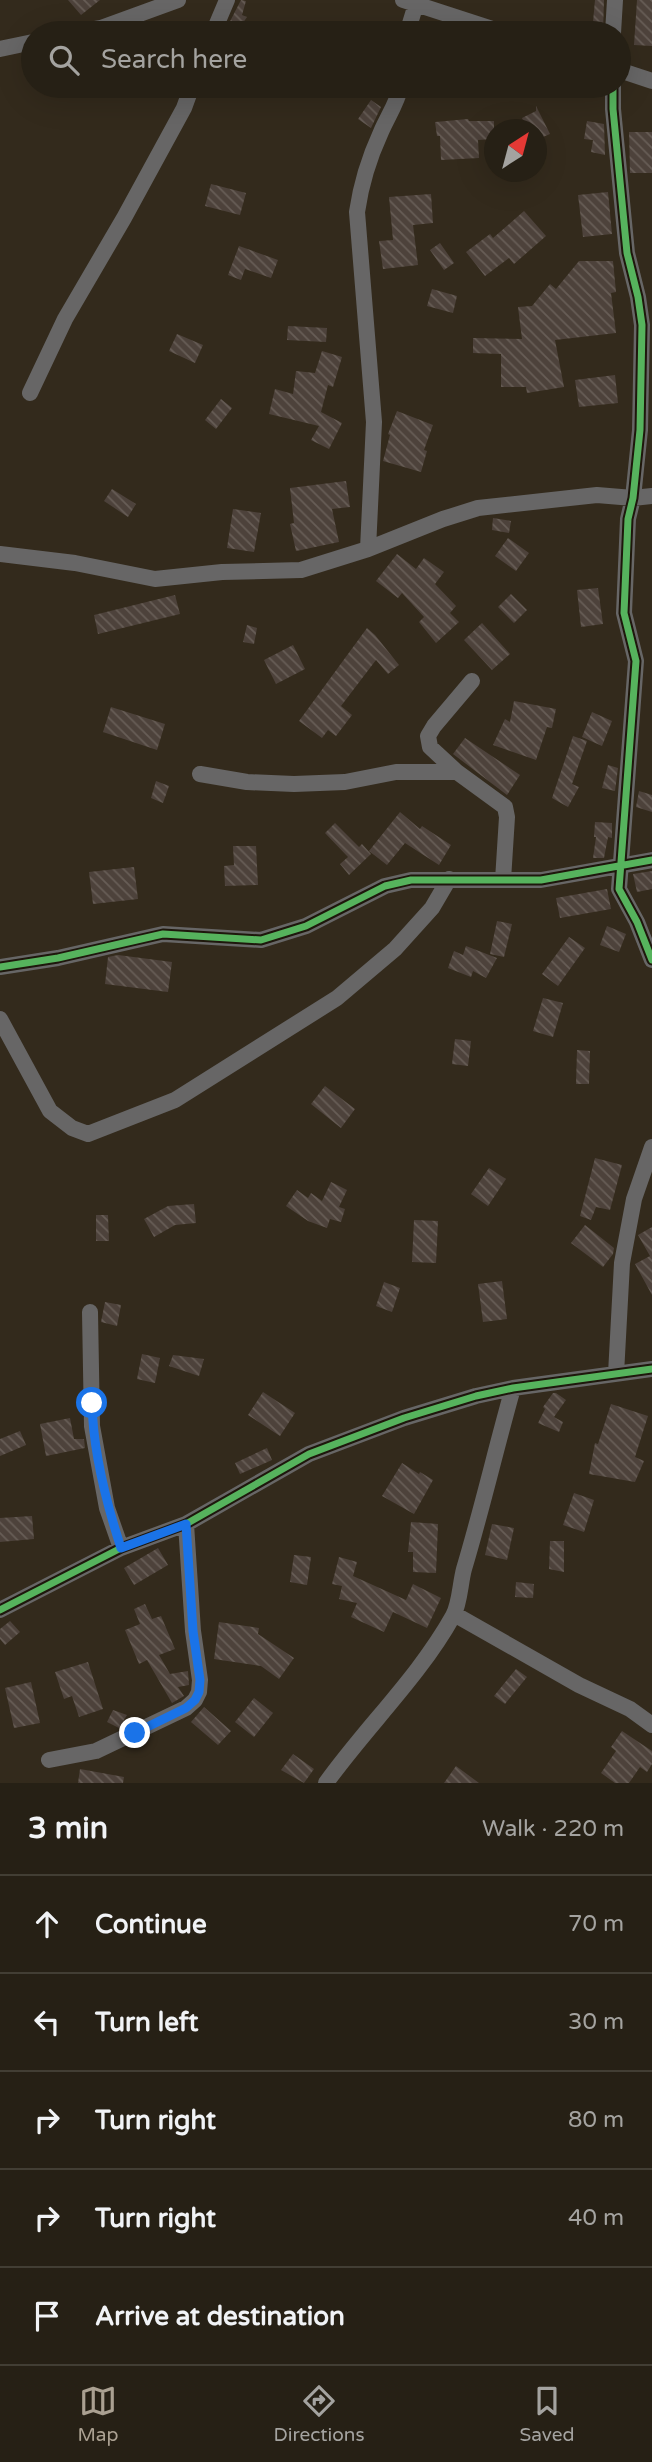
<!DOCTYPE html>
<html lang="en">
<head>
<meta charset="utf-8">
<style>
  :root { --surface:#262015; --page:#2e281e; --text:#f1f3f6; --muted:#a4a3a0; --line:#423e34; --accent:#aaa091 }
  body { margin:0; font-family:"Varela Round",sans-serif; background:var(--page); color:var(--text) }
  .compass { position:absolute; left:484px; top:119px; width:63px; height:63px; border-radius:50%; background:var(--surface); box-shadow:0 7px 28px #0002; rotate:36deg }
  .stop { position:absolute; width:21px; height:21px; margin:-16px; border:5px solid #1a73e8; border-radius:50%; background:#fff }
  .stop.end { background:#1a73e8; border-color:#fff; box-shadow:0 2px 7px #0008 }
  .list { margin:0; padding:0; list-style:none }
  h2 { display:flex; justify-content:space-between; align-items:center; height:91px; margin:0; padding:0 28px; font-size:30px }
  h2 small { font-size:23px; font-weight:400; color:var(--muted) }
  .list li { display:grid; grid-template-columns:46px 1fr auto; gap:21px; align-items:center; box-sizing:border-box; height:98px; padding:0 28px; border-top:2px solid var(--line) }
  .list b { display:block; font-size:26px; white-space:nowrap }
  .list em { font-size:23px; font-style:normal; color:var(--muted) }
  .icon { flex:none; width:38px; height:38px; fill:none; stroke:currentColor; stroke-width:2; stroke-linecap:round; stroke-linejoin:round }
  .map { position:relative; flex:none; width:652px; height:1783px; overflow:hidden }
  .search { position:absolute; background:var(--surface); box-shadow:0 7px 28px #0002; left:21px; right:21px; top:21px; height:77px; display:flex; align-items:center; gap:18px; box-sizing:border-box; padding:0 24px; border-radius:38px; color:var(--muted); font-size:26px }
  .sheet { height:581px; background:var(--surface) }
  nav { display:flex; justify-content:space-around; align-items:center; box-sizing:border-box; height:98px; border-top:2px solid var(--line); background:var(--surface); font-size:19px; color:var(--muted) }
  nav a { display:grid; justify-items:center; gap:4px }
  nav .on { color:var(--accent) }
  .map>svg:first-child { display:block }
</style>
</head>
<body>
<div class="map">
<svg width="652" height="1783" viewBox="0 0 652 1783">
  <defs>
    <pattern id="building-back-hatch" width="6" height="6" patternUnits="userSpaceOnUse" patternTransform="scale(1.75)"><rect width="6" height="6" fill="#4d423b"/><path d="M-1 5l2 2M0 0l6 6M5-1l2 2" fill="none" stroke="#675d56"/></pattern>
  </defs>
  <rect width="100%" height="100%" fill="#332a1c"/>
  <path fill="url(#building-back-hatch)" d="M68,0h32l-19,15z
    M241,0l5,1 -4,14 5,2 -11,16h-12z
    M595,0h9l-1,33h-11z
    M637,0h15v46l-18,-1z
    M371,100l10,7 -10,21 -13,-9z
    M536,106l14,28 -14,6v-10h-9l-5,-12 14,-7z
    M468,119l1,2h25v18l-16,1 1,18 -38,2 -1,-24h-3l-2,-14z
    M587,121l17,3 1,31 -14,-3 2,-12 -9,-1z
    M629,132h23v41h-22z
    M211,184l35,9 -6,22 -35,-9z
    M608,192l4,42 -29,3 -5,-42z
    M431,194l2,29 -20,2 5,40 -35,4 -4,-28 14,-1 -4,-43z
    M524,211l22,25 -32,28 -5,-6 -24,18 -19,-24 24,-18 3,4z
    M440,243l14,20 -10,7 -14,-20z
    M239,246l39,14 -7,18 -26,-9 -4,11 -13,-5z
    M579,261h34l3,31 -5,1 5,40 -61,7 9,47 -37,6 -1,-6h-25v-33l-28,-1v-15l49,1 -4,-32 14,-1 18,-22 6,5z
    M432,289l25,7 -4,17 -26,-7z
    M288,326l39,2 -1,14 -39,-2z
    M177,334l26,11 -8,18 -26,-12z
    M322,351l20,6 -9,30 -5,-2 -7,27 21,11 -13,26 -18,-9 8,-14 -50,-12 6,-25 18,5 3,-23 19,2z
    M615,375l3,28 -39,4 -4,-27z
    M221,399l11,9 -16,21 -11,-9z
    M397,411l36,14 -9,25 3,1 -6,21 -38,-11 7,-26 -2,-1z
    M346,481l4,26 -18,2 7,33 -43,9 -6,-27 4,-1 -4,-35z
    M112,489l24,15 -8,13 -24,-16z
    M233,509l28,4 -7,39 -27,-4z
    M493,518l18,3 -2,12 -17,-3z
    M508,538l21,15 -13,18 -21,-15z
    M397,554l19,15 8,-11 20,14 -9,12 21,22 -6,7 9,9 -23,21 -17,-21 5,-5 -22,-24 -4,5 -22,-17z
    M598,588l5,36 -22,3 -4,-37z
    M511,594l16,16 -13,13 -16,-16z
    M175,595l5,19 -82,20 -4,-19z
    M482,623l28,31 -18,16 -28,-30z
    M247,625l10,3 -3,16 -11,-2z
    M367,628l8,7 24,30 -11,9 -12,-14 -35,46 11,9 -16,21 -8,-6 -6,8 -23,-17z
    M293,645l12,24 -29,15 -12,-24z
    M514,701l42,8 -4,19 -5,-1 -11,33 -43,-15 12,-26 5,3z
    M111,707l54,17 -8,26 -54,-18z
    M592,712l20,9 -10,25 -20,-9z
    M573,736l14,5 -15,43 7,3 -11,20 -16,-9z
    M465,738l55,37 -13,20 -54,-41z
    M608,765l10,3 -3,23 -13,-3z
    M156,781l13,5 -6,17 -12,-5z
    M639,791l13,4v17l-16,-5z
    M400,812l20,17 2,-3 29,19 -12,20 -34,-22 -18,22 -18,-14z
    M595,822l17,1v15l-4,-1 -4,21h-11l3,-21h-2z
    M335,823l24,24 3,-3 9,10 -22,21 -9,-11 8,-7 -23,-24z
    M233,846h23l2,39 -33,1 -1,-20 10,-1z
    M134,867l4,32 -45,5 -4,-32z
    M652,871v18l-15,3 -4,-18z
    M607,889l4,20 -51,9 -4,-20z
    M497,921l15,3 -8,33 -14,-3z
    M607,926l19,8 -7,18 -19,-7z
    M569,937l16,11 -27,38 -16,-12z
    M466,946l31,12 -11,20 -13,-7 -2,6 -23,-9 6,-17 9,4z
    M118,955l54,7 -4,30 -63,-8 3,-27z
    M543,998l20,5 -10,34 -20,-6z
    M455,1039l16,2 -3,25 -16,-2z
    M577,1050l13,1 -1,33h-13z
    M325,1086l30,23 -14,19 -30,-24z
    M595,1158l27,7 -12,45 -14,-3 -5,13 -11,-4z
    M489,1168l17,11 -18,27 -17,-12z
    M331,1182l16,8 -8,17 6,2 -4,13 -11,-3 -3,9 -19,-7 -22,-15 11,-16 11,8 3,-5 11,8z
    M194,1204l2,19 -21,2 -21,12 -10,-18 24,-13z
    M96,1215h12l1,26h-13z
    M414,1220l24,1 -2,42 -24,-1z
    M585,1225l29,23 -1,6 -10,13 -32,-24z
    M652,1227v68l-17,-31 15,-8 -12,-21z
    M502,1281l5,38 -24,3 -5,-38z
    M384,1282l16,6 -8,24 -16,-6z
    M105,1302l16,3 -4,21 -16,-4z
    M142,1354l18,4 -5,25 -18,-4z
    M173,1355l31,4 -5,17 -30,-10z
    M263,1392l32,21 -15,23 -32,-21z
    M553,1393h3l10,7 -12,17 9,5 -4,10 -21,-9 7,-14 -2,-2z
    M611,1404l37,12 -13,41 9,4 -9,21 -46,-8 6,-31 3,1z
    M70,1418l4,21h10l1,9 -39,8 -6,-32z
    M20,1431l6,14 -26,11v-17z
    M267,1448l5,12 -32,14 -5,-11z
    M402,1463l17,11 1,-2 13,8 -19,34 -32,-18z
    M574,1493l20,7 -10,32 -21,-7z
    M32,1516l2,23 -34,3v-24z
    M411,1522l27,2 -2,49 -23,-1v-20h-5z
    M492,1524l22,4 -7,32 -22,-5z
    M550,1541h14v31l-15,-3z
    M158,1548l10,17 -34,20 -10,-17z
    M294,1555l17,2 -4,28 -17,-3z
    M339,1557l18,5 -4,14 53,24 7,-16 28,14 -14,30 -34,-16 -9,20 -33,-15 6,-14 -18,-4 3,-13 -10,-2z
    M516,1582l18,2 -1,14 -18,-1z
    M145,1604l7,15 9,-3 14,33 -16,6 11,19 18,-3 1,14 -11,2 6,9 -12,7 -25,-43 -8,4 -14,-34 15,-6 -6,-15z
    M10,1621l10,11 -15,13 -5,-6v-10z
    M219,1622l40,6 -1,6 36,24 -15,21 -18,-13 -47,-7z
    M88,1662l15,47 -24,8 -7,-21 -8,3 -9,-27z
    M516,1669l11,8 -22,27 -11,-8z
    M31,1682l9,41 -26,5 -9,-40z
    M254,1698l19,15 -19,24 -19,-15z
    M204,1707l27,24 -13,14 -27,-23z
    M113,1710l14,5 -8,13 -12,-6z
    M622,1731l30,20v13l-5,8 -7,-5 -11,16h-14l-14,-10 15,-22 -5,-4z
    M293,1754l21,15 -10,14 -23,-13z
    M456,1766l23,17h-35z
    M80,1769l44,8 -1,6h-45z"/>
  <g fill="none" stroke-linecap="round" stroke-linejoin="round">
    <path stroke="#676666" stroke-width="16" d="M403,0l102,33
      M73,33l28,-5 77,-28
      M213,33l14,-33
      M407,33l9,-29
      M613,33l2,-33
      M0,49l33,-7
      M619,70l33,11
      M613,86v23l14,144 11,44 4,28 -2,105 -7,68 -5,21 -4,94 12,48 -17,228 18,33 15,38
      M30,393l35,-74 59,-101 60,-110 8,-22
      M368,549l6,-127 -17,-210c4,-28 12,-54 24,-80 7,-16 16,-29 20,-46
      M0,554l75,9 80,16 67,-7 79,-2 67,-21 75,-30 35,-11 119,-13 36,3 19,-2
      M472,681l-38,45 -6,10 2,11 27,25 48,35 2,10 -4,63
      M200,774l47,8 47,2 51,-2 51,-10h61
      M0,967l58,-9 105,-24 98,6 45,-14 79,-40 26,-6h130l111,-20
      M0,1019l50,92 22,17 16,6 87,-34 162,-102 58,-49 37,-41 17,-29
      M90,1312l2,114 15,82 14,40
      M616,1374l6,-111 12,-64 18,-52
      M0,1610l121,-62 65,-24 123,-70 95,-36 72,-22 37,-8 139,-19
      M454,1614l125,71 51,24 22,16
      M49,1760l47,-9 90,-43 9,-8 4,-8 1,-12 -7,-49 -7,-107
      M326,1783c40,-56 93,-106 127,-167 7,-13 7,-32 11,-47 18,-60 32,-121 49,-181"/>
    <g stroke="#1e170c" stroke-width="11">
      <path id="cycleway" d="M613,86v23l14,144 11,44 4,28 -2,105 -7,68 -5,21 -4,94 12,48 -17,228 18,33 15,38
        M0,967l58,-9 105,-24 98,6 45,-14 79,-40 26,-6h130l111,-20
        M0,1610l121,-62 65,-24 123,-70 95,-36 72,-22 37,-8 139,-19"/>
    </g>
    <use href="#cycleway" stroke="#56b35d" stroke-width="7"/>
  </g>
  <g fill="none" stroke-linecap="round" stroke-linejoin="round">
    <path stroke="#1a73e8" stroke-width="9" d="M92,1403c1,49 14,99 29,145l65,-24 7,107 7,49 -1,12 -4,8 -9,8 -51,25"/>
  </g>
</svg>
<svg class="compass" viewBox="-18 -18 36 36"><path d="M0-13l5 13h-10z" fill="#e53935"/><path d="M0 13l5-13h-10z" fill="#a4a3a0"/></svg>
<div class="stop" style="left:92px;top:1403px"></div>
<div class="stop end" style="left:135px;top:1733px"></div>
<div class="search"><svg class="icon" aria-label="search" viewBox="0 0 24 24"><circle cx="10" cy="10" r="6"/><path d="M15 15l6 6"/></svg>Search here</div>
</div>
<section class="sheet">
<h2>3 min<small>Walk · 220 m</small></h2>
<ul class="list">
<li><svg class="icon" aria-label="ahead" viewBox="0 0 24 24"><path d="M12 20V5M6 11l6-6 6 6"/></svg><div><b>Continue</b></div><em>70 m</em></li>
<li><svg class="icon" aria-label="left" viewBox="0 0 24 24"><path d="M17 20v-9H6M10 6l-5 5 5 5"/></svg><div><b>Turn left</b></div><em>30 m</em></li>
<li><svg class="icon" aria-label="right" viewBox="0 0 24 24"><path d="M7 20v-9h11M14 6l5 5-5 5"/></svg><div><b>Turn right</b></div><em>80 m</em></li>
<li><svg class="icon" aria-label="right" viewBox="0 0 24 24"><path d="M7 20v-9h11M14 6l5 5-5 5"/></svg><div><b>Turn right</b></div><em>40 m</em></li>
<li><svg class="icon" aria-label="arrive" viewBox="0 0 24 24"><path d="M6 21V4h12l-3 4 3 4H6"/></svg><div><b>Arrive at destination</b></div></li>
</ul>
</section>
<nav>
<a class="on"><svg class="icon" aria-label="map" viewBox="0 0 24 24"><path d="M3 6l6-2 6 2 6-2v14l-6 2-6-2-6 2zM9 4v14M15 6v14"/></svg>Map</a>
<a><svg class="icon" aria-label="directions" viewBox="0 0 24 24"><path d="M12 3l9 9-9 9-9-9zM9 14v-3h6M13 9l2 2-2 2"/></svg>Directions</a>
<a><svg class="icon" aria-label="saved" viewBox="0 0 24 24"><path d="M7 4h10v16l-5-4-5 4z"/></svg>Saved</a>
</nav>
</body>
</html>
